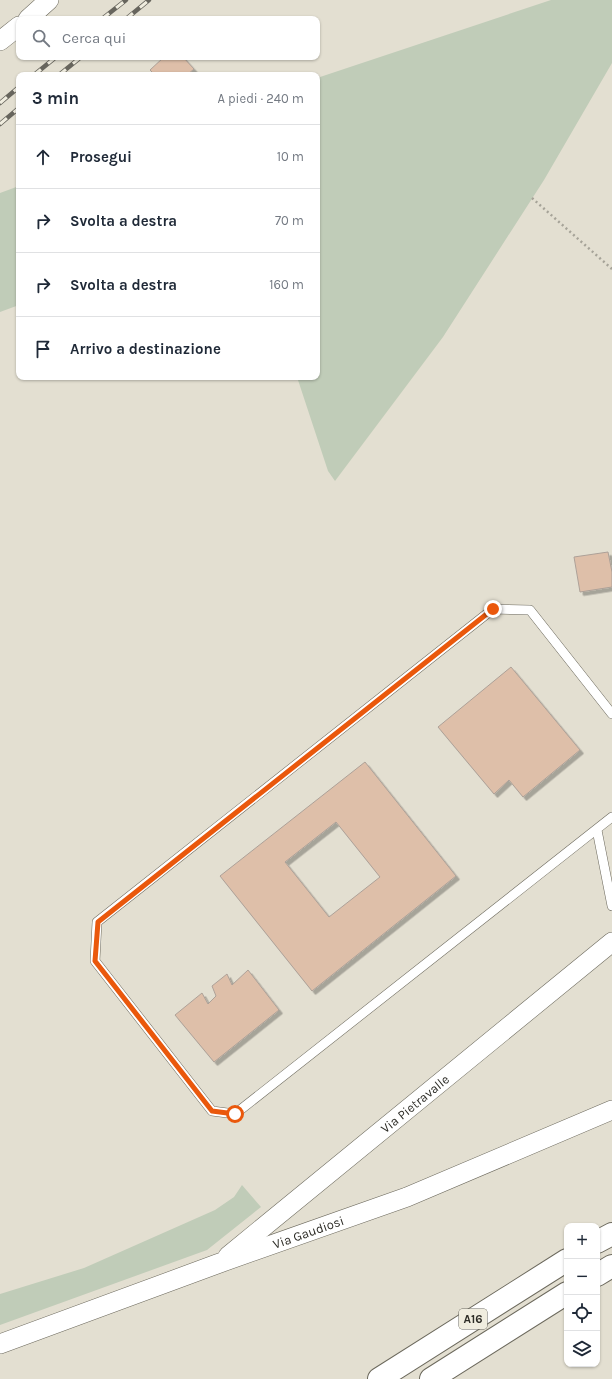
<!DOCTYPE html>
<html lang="it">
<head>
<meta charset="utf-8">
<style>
  :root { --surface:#fff; --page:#f2f2f3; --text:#1f2937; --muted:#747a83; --line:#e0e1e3 }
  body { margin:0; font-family:Karla,sans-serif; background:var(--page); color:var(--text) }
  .controls { position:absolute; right:12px; bottom:12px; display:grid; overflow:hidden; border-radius:8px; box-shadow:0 1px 3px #0004 }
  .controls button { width:36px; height:36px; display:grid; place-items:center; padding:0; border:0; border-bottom:1px solid var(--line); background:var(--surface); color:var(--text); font:20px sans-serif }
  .stop { position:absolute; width:12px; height:12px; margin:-9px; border:3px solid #ea580c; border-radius:50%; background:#fff }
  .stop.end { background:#ea580c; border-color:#fff; box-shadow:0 1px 4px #0008 }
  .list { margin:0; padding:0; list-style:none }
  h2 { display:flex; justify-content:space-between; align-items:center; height:52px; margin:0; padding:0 16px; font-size:17px }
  h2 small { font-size:13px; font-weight:400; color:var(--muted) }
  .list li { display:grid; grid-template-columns:26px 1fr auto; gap:12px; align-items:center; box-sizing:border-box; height:64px; padding:0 16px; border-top:1px solid var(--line) }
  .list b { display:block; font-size:15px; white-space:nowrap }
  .list em { font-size:13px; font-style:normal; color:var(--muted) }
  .icon { flex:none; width:22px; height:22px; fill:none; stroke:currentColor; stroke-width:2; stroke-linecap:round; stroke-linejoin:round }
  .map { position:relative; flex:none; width:612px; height:1379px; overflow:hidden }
  .search { position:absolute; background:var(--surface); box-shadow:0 1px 3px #0004; left:16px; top:16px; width:304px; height:44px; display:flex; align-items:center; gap:10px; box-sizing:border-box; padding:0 14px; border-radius:8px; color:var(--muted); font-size:15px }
  .panel { position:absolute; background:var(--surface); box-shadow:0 1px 3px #0004; left:16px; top:72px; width:304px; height:308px; border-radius:8px }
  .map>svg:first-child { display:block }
</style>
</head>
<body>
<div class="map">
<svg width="612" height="1379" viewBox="0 0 612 1379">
  <defs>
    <filter id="shadow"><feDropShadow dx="3.5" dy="3.5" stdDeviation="0" flood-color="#0004"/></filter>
  </defs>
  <rect width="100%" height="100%" fill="#e3dfd1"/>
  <path fill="#c0ccb8" d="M551,0h61v63l-68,117 -101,157 -108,144 -7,-10 -31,-94h20v-299z
    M19,186v119l-19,7v-119z
    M242,1185l19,22 -54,43 -207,75v-31l84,-26 131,-58 19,-13z"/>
  <path fill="#debfa9" stroke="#ada198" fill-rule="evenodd" filter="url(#shadow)" d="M164,57h19l11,12 -7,6h-32l-5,-5z
    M608,552l4,20v15l-32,5 -6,-35z
    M511,667l69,83 -57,47 -14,-17 -15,14 -56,-67z
    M365,762l91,114 -144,115 -92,-115zM336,822l44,55 -51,40 -44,-55z
    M248,970l31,40 -65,52 -39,-47 27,-22 6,11 8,-8 -4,-10 15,-12 5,11z"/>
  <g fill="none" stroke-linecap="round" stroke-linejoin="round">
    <g stroke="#6c695d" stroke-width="10">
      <path id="service" d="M612,714l-82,-104 -37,-1 -396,313 -2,39 117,150 23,3 377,-297
        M597,830l15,76"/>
    </g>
    <g stroke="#6c695d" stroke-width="20">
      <g id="minor">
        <path d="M28,19l21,-19"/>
        <path d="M0,41l19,-15"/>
        <path id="s1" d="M228,1256l384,-314"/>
        <path id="s2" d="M0,1344l217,-80 190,-67 205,-87"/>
      </g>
    </g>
    <g stroke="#6c695d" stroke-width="24">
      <path id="motorway" d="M597,1242l15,-8
        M597,1275l15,-9
        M379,1379l188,-119
        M431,1379l136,-86"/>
    </g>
    <path stroke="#a6a398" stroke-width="2.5" stroke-dasharray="2 3" stroke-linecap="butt" d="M532,198l80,71"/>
    <use href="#service" stroke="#fff" stroke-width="9"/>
    <use href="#minor" stroke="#fff" stroke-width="19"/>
    <use href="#motorway" stroke="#fff" stroke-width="22"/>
    <g stroke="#67655d" stroke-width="4.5">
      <path id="rail" d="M102,19l24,-19
        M126,19l23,-19
        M34,75l22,-18
        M59,75l22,-18
        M0,103l19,-16
        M0,124l19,-16"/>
    </g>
    <use href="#rail" stroke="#f0eddf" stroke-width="3" stroke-dasharray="9" stroke-linecap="butt"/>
  </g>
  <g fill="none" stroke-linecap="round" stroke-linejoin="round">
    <path stroke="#ea580c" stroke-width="5" d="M235,1114l-23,-3 -117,-150 3,-39 395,-313"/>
  </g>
  <g text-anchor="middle" stroke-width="3" stroke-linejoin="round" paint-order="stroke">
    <rect fill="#f0eddf" stroke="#68675e" stroke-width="1" x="459" y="1309" width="28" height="20" rx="3"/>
    <g font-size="12" font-weight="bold" fill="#2e2d27">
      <text x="473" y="1323">A16</text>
    </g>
    <g font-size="13" fill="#2e2d27" stroke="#f0eddf">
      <text dy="5" stroke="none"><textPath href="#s1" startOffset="241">Via Pietravalle</textPath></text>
      <text dy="5" stroke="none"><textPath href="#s2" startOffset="328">Via Gaudiosi</textPath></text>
    </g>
  </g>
</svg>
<div class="controls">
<button>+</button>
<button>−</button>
<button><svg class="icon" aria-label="locate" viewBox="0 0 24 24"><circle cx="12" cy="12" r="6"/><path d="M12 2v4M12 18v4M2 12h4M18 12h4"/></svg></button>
<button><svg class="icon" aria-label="layers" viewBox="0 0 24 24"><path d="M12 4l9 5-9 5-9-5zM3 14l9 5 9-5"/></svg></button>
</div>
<div class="stop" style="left:235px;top:1114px"></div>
<div class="stop end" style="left:493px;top:609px"></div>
<div class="search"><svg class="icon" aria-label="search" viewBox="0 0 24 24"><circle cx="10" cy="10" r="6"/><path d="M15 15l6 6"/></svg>Cerca qui</div>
<section class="panel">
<h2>3 min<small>A piedi · 240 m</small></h2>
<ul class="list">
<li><svg class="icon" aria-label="ahead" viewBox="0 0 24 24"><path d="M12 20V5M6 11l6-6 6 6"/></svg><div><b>Prosegui</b></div><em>10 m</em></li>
<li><svg class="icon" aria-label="right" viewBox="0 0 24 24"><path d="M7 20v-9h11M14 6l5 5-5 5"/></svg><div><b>Svolta a destra</b></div><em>70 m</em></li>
<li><svg class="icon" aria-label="right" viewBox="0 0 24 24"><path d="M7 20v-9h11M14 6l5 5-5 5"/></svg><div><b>Svolta a destra</b></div><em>160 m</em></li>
<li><svg class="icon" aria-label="arrive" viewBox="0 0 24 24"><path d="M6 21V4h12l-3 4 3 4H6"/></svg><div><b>Arrivo a destinazione</b></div></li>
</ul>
</section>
</div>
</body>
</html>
